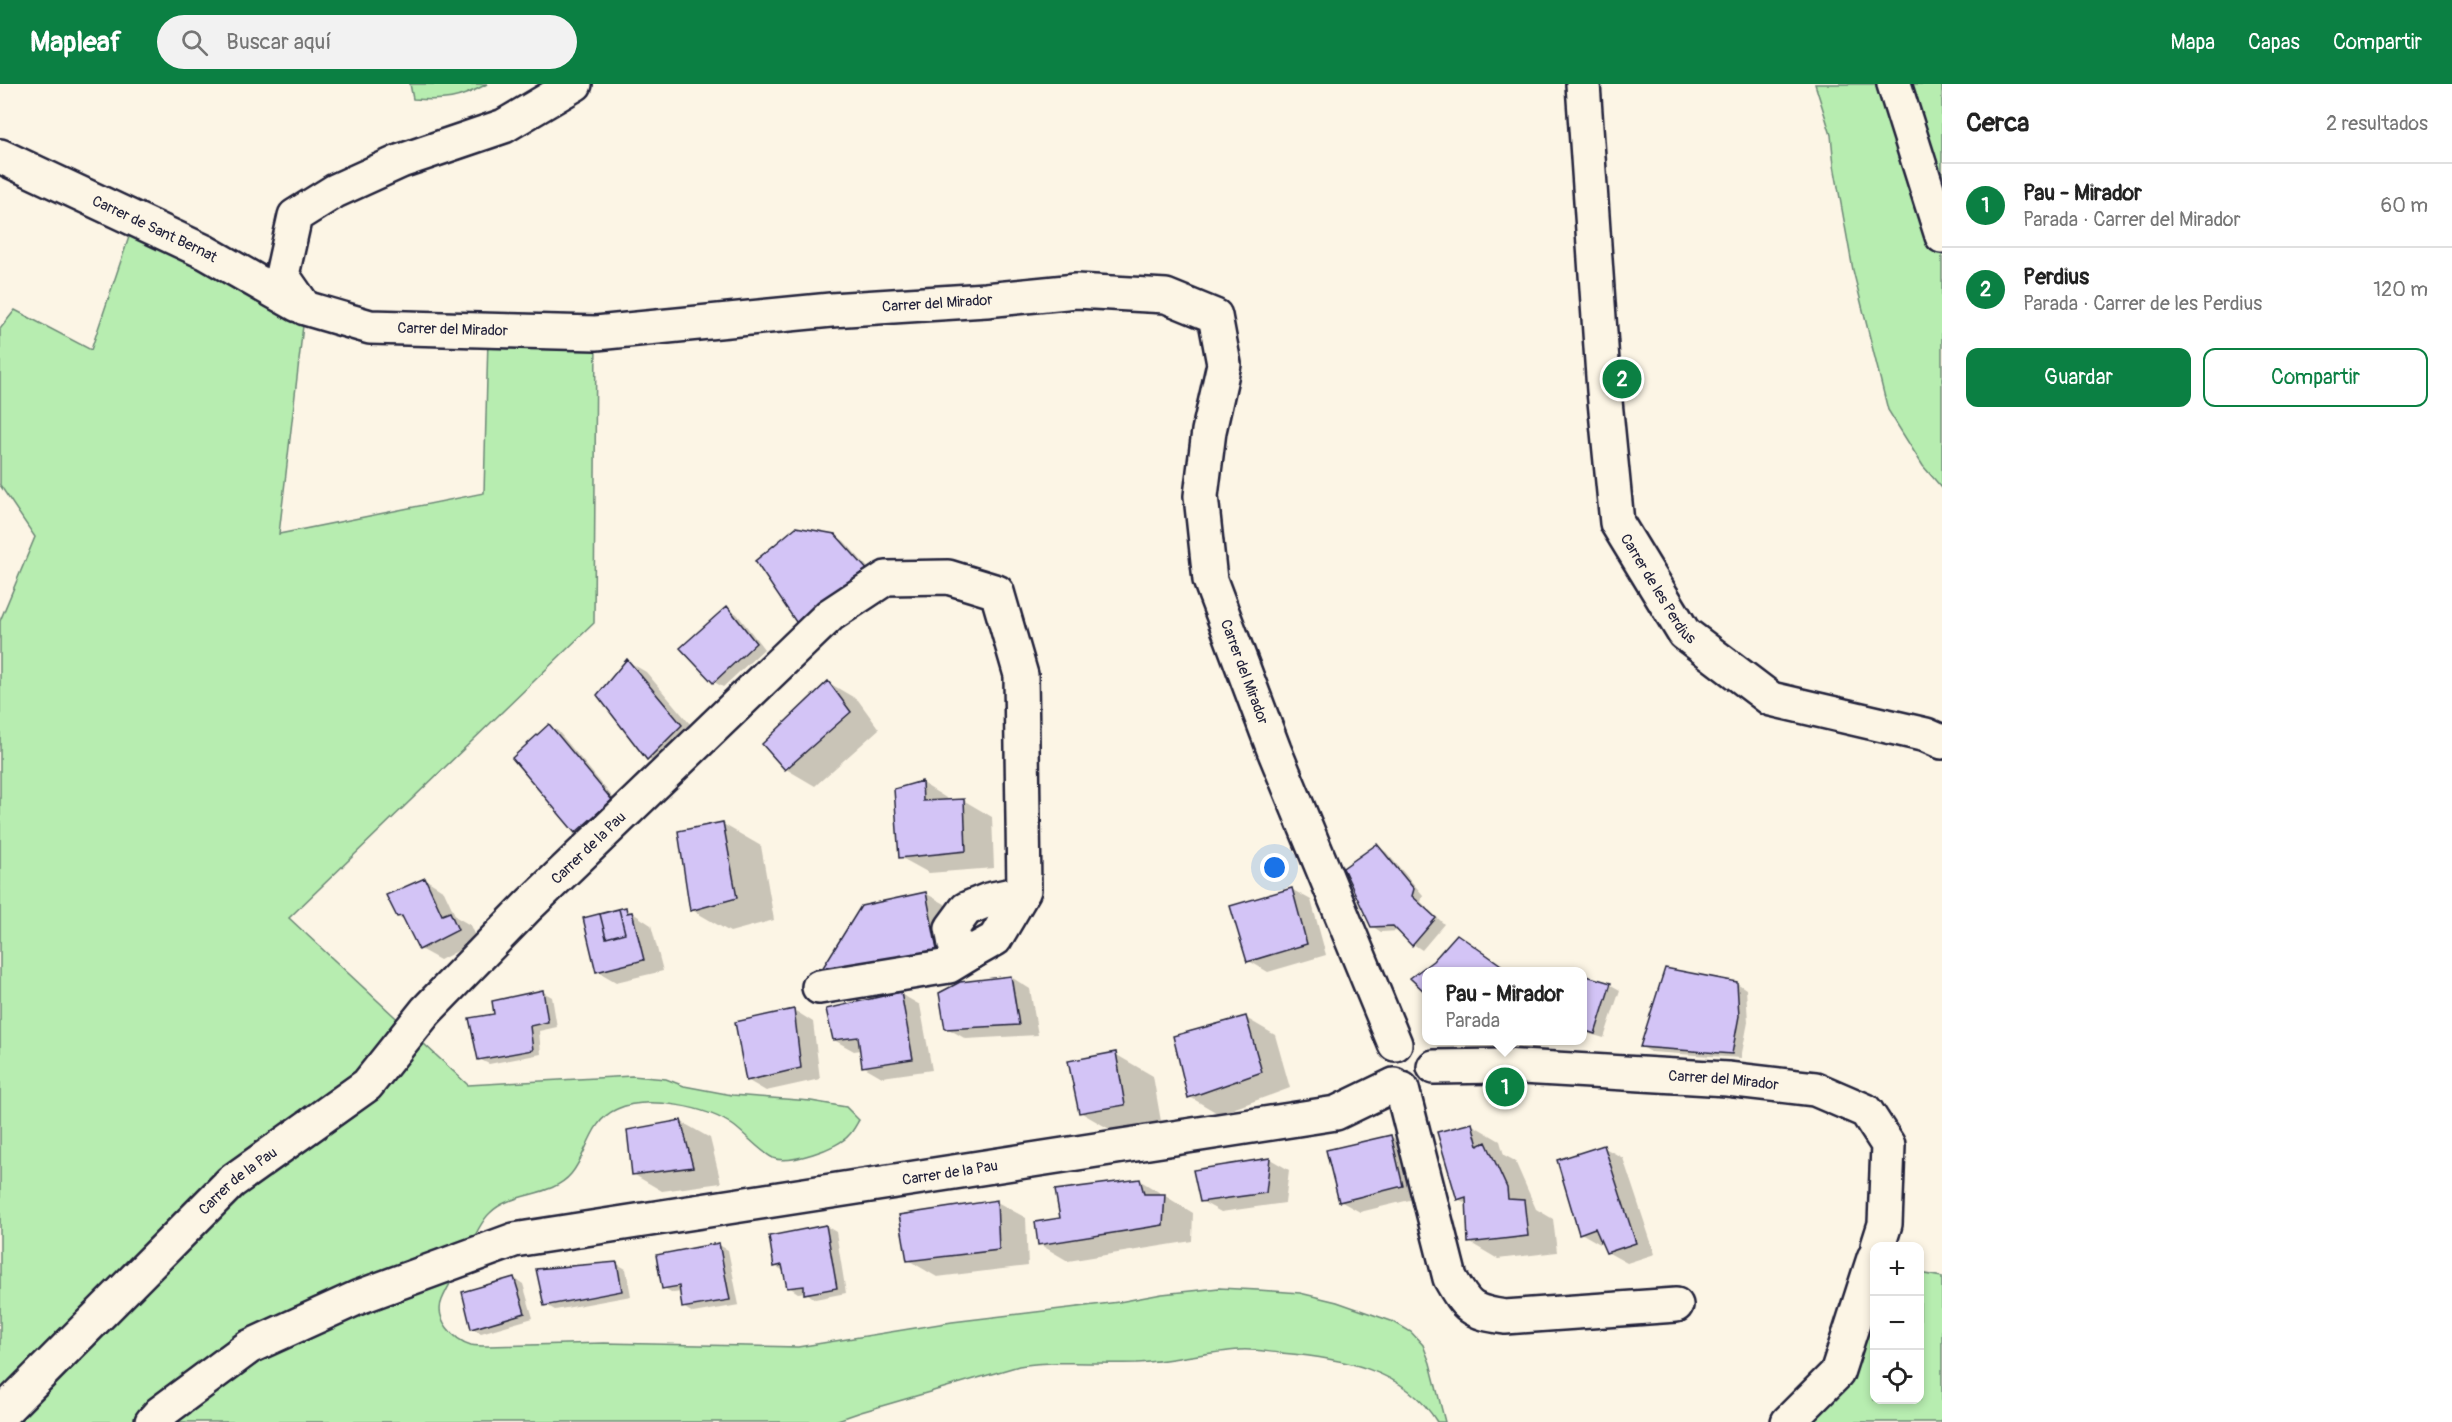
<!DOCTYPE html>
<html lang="es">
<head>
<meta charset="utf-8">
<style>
  :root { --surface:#fff; --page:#f2f2f2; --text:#222; --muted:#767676; --line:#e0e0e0; --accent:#0b8043 }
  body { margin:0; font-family:Pangolin,sans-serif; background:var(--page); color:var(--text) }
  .controls { position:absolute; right:18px; bottom:18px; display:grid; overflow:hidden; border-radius:12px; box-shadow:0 3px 9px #0003 }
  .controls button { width:54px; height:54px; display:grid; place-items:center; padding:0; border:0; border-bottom:2px solid var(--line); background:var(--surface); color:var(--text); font:30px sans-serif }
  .you { position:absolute; left:1275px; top:784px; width:21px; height:21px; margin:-15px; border:4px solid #fff; border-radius:50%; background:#1a73e8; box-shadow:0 0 0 9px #1a73e833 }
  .badge { display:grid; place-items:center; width:39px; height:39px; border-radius:50%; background:var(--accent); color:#fff; font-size:20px; font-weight:700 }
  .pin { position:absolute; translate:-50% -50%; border:3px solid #fff; box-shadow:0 2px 6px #0006 }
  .popup { position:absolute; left:1422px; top:883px; width:165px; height:78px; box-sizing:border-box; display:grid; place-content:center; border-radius:12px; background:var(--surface); filter:drop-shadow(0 2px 4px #0005); font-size:20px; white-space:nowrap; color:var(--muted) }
  .popup b { font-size:22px; color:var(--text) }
  .popup::after { content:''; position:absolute; left:50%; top:100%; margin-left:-12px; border:12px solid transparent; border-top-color:var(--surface) }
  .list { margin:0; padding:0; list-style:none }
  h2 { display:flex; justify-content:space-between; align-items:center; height:78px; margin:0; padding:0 24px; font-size:26px }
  h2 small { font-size:20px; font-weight:400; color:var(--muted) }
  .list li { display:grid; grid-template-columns:39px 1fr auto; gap:18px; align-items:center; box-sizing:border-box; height:84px; padding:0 24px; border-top:2px solid var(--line) }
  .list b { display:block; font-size:22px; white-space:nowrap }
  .list p { margin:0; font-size:20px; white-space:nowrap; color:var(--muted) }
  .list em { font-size:20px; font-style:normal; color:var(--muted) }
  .actions { display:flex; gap:12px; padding:18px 24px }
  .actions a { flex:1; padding:14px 0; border:2px solid var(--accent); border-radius:12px; text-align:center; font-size:21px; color:var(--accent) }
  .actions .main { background:var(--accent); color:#fff }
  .icon { flex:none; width:33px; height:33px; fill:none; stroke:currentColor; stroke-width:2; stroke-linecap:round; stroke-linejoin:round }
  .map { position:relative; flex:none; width:1942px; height:1338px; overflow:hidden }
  header { display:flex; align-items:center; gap:36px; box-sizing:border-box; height:84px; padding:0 30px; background:var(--accent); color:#fff }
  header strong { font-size:28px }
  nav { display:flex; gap:33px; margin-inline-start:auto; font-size:21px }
  .search { width:420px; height:54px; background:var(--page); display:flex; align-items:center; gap:15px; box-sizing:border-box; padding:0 21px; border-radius:33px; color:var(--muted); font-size:22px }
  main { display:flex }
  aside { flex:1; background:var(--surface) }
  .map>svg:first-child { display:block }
</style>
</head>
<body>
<header>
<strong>Mapleaf</strong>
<div class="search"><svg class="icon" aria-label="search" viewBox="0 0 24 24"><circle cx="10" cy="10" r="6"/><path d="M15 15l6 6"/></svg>Buscar aquí</div>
<nav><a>Mapa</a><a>Capas</a><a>Compartir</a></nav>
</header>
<main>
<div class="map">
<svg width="1942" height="1338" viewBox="0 0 1942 1338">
  <rect width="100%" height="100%" fill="#fcf5e5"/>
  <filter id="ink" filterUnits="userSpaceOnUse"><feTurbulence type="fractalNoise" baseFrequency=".0167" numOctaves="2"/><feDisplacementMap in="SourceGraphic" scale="12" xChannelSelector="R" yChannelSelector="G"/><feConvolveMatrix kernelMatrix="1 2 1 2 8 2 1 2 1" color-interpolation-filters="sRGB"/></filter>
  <g filter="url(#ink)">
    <path fill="#b7edb0" stroke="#6c8876" stroke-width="1.5" d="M410,0h77c-29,16 -42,17 -74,15z
      M1815,0h127v404l-19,-22 -35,-56 -35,-140 -19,-105 -3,-30z
      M135,135l170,89 -26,226 205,-41 4,-154 108,-6 -2,290 -305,295 179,167 164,-9 34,3 18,7 48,9 79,6 35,6 13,13c-3,5 -6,11 -10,15 -10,13 -61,30 -76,23 -12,-6 -27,-23 -39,-32 -26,-19 -87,-31 -117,-17 -28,12 -29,45 -46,65 -20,24 -59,17 -81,39 -11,10 -18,30 -25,43 -7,15 -17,29 -23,44 -8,19 12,40 29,45 5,1 12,1 18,1l115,-3 194,4 154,-25 167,-20 43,-8 57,-6 39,2 42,3 37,9 57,20 17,10 12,13 7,18 15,59h-8c-33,-54 -98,-64 -156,-69 -13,-1 -27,-4 -41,-3 -34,2 -69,11 -103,13 -40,1 -79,-3 -118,3l-158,46 -29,10h-832v-801l35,-84 -35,-52v-156l15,-19 76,40z
      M1874,1179v137h46v-127l22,4v145h-156l53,-53z"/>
    <path fill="#0003" fill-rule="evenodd" d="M834,451l10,6 35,39 -71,49z
      M727,524l10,6 27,35 -41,38 -9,-5z
      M627,577l19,11 55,65 -33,33 -20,-11 -49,-64z
      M829,599l29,17 21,29 -64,57 -29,-17z
      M549,642l9,5 62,75 -35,31 -9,-6z
      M922,699l29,18 12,-1 29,17 2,51 -65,5 -29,-16z
      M723,740l38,22 13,74 -44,12 -38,-22z
      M1377,762l9,6 37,43 -2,7 23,22 -22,26 -9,-6 -13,-13 -19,1 -9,-6z
      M425,795l19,12 12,26 14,8 7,16 -37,19 -20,-11 -14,-28 -8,-5z
      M1291,805l20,11 15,55 -58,17 -19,-11z
      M925,809l20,11 11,57 -113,18 -19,-11zM945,864v3l-94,15v-4z
      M625,824l26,17 12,46 -47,11 -19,-11z
      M1457,852l19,11 36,25h-85v20l-15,-14 22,-16z
      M1583,892l28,9 9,5 -16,48 -21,-6z
      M1011,893l19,12 8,46 -72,4 -19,-11z
      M1737,899l9,6 2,33 -7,36 -90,-6 -9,-5z
      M543,908l9,5 5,30 -18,4 2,23 -52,10 -10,-5z
      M901,910l19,11 12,65 -50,7 -19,-11 -2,-16 -7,1 -20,-11z
      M794,926l19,12 7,57 -54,12 -19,-11z
      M1246,934l29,17 15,53 -71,26 -29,-17z
      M1115,970l38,22 9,51 -44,7 -38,-22z
      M680,1037l30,17 11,45 -59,8 -29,-17z
      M1471,1040l29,17 4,14 11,6 21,48 17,10 4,33 -59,7 -29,-17 -1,-38 -10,-5z
      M1390,1052l20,11 12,50 -62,15 -20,-11z
      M1603,1063l20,11 32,96 -28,9 -20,-11 -4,-9 -3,1 -19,-11z
      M1270,1075l19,11 -4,33 -64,9 -20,-11z
      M1139,1096l54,33 -1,28 -124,20 -29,-17z
      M997,1118l29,16 2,48 -91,11 -29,-17 -8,-43z
      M826,1142l10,6 10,61 -31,6 -10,-7 -7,1 -9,-6 -5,-16 -9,-5z
      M719,1161l9,5 11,55 -46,8 -10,-6 -2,-15 -8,1 -9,-5z
      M617,1180l9,5 5,27 -76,14 -9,-5z
      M514,1194l9,6 10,34 -52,15 -9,-5z"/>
    <path fill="#d3c4f6" stroke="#22223b" stroke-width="1.5" d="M796,443l39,7 36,40 -73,51 -43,-64z
      M727,522l29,37 -43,40 -33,-35z
      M627,575l55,66 -35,35 -50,-65z
      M828,597l23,31 -66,58 -23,-26z
      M549,640l63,76 -37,33 -63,-75z
      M922,697l1,20 41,-2 2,52 -67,7 -5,-69z
      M723,738l14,76 -47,13 -12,-80z
      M1377,760l37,45 -2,7 24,22 -24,28 -19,-20 -22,1 -28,-59z
      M425,794l17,37 8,-3 8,18 -39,20 -17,-34 -5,1 -11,-22z
      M1292,804l15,56 -60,18 -17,-56z
      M926,808l11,58 -115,19 39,-63z
      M626,823l1,6 5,-1 12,48 -48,12 -13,-54z
      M619,825l6,24 -19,5 -6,-24z
      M1457,850l54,38h-84v22l-17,-16 23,-17z
      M1665,884l72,14 2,34 -7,38 -92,-7z
      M1583,891l28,8 -16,51 -12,-4z
      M1011,892l8,49 -74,4 -6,-36 21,-11z
      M543,906l5,32 -18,4 3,24 -55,10 -9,-42 25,-4 -2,-13z
      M901,908l12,67 -51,8 -4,-30 -25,3 -7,-31z
      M794,925l7,59 -55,13 -11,-59z
      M1246,932l16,56 -74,26 -15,-62z
      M1116,968l9,53 -46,8 -11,-52z
      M681,1036l12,47 -61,8 -5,-45z
      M1472,1039l6,23 8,-4 21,46 1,11 16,1 4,36 -60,7 -2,-46 -9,3 -20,-68z
      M1391,1051l12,51 -64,16 -13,-52z
      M1604,1061l32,98 -30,10 -11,-25 -16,6 -22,-74z
      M1270,1074l-4,35 -66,9 -7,-32z
      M1140,1095l4,15h21l-2,31 -125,20 -3,-23 25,-4 -5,-28z
      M997,1116l2,50 -92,11 -8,-46z
      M826,1141l11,63 -33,6v-8l-17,2 -5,-23 -8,2 -5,-31z
      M719,1159l11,57 -48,8 -3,-22 -17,3 -6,-34z
      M617,1178l5,29 -78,15 -8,-37z
      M514,1193l11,36 -54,16 -9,-37z"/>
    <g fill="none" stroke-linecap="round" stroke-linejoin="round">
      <g stroke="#22223b" stroke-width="38">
        <g id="minor">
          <path id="s1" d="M575,0l-71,42 -103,35 -66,30 -40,25 -13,59 23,33 65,19 226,6 235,-23 155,-10 90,-9 90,5 49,20 9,48 -15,67 -8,65 9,84 64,170 121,294"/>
          <path id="s2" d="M1583,0l21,307 13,132 67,110 87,66 155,36 16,7"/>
          <path d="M1894,0l48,152"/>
          <path id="s3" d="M0,72l205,96 93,53"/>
          <path d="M819,903l130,-21 23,-14"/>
          <path id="s4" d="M1434,983l69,-1 224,13 88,10 51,22 22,34 -3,79 -7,22"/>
          <path d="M1402,1005l48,189c17,30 21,34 55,39l171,-12"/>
          <path id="s5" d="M0,1331l231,-233 136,-97 59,-74 102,-105 302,-291 56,-37 62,-1 49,15 24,83 3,215 -29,49 -23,13 -17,-7 -3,-17 14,-19 22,-9 34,-7"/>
          <path id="s6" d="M152,1338l8,-9 89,-66 110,-50 155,-57 822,-127 58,-28"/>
          <path d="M1788,1338l49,-49 37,-115"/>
        </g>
      </g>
      <use href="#minor" stroke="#fcf5e5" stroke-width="33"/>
    </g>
  </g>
  <g text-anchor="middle" stroke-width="5" stroke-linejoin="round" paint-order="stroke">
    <g font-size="15" fill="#22223b" stroke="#fcf5e5">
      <text dy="5" stroke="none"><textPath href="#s3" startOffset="171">Carrer de Sant Bernat</textPath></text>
      <text dy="5" stroke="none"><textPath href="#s1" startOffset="1048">Carrer del Mirador</textPath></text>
      <text dy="5" stroke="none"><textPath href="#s1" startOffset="562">Carrer del Mirador</textPath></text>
      <text dy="5" stroke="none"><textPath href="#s2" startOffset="518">Carrer de les Perdius</textPath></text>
      <text dy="5" stroke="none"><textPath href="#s1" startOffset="1696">Carrer del Mirador</textPath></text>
      <text dy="5" stroke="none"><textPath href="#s5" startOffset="820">Carrer de la Pau</textPath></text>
      <text dy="5" stroke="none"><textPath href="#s4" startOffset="290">Carrer del Mirador</textPath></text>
      <text dy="5" stroke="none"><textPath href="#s6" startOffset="850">Carrer de la Pau</textPath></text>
      <text dy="5" stroke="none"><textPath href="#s5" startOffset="334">Carrer de la Pau</textPath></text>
    </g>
  </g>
</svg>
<div class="controls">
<button>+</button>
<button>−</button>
<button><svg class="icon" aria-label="locate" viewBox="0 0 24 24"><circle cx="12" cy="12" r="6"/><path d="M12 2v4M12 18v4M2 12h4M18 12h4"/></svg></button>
</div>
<div class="you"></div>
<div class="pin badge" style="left:1505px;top:1003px">1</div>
<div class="popup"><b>Pau - Mirador</b>Parada</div>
<div class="pin badge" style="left:1622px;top:295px">2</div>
</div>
<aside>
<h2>Cerca<small>2 resultados</small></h2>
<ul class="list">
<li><span class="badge">1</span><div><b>Pau - Mirador</b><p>Parada · Carrer del Mirador</p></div><em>60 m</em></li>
<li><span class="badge">2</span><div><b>Perdius</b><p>Parada · Carrer de les Perdius</p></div><em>120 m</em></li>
</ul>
<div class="actions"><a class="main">Guardar</a><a>Compartir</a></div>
</aside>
</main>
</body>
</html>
